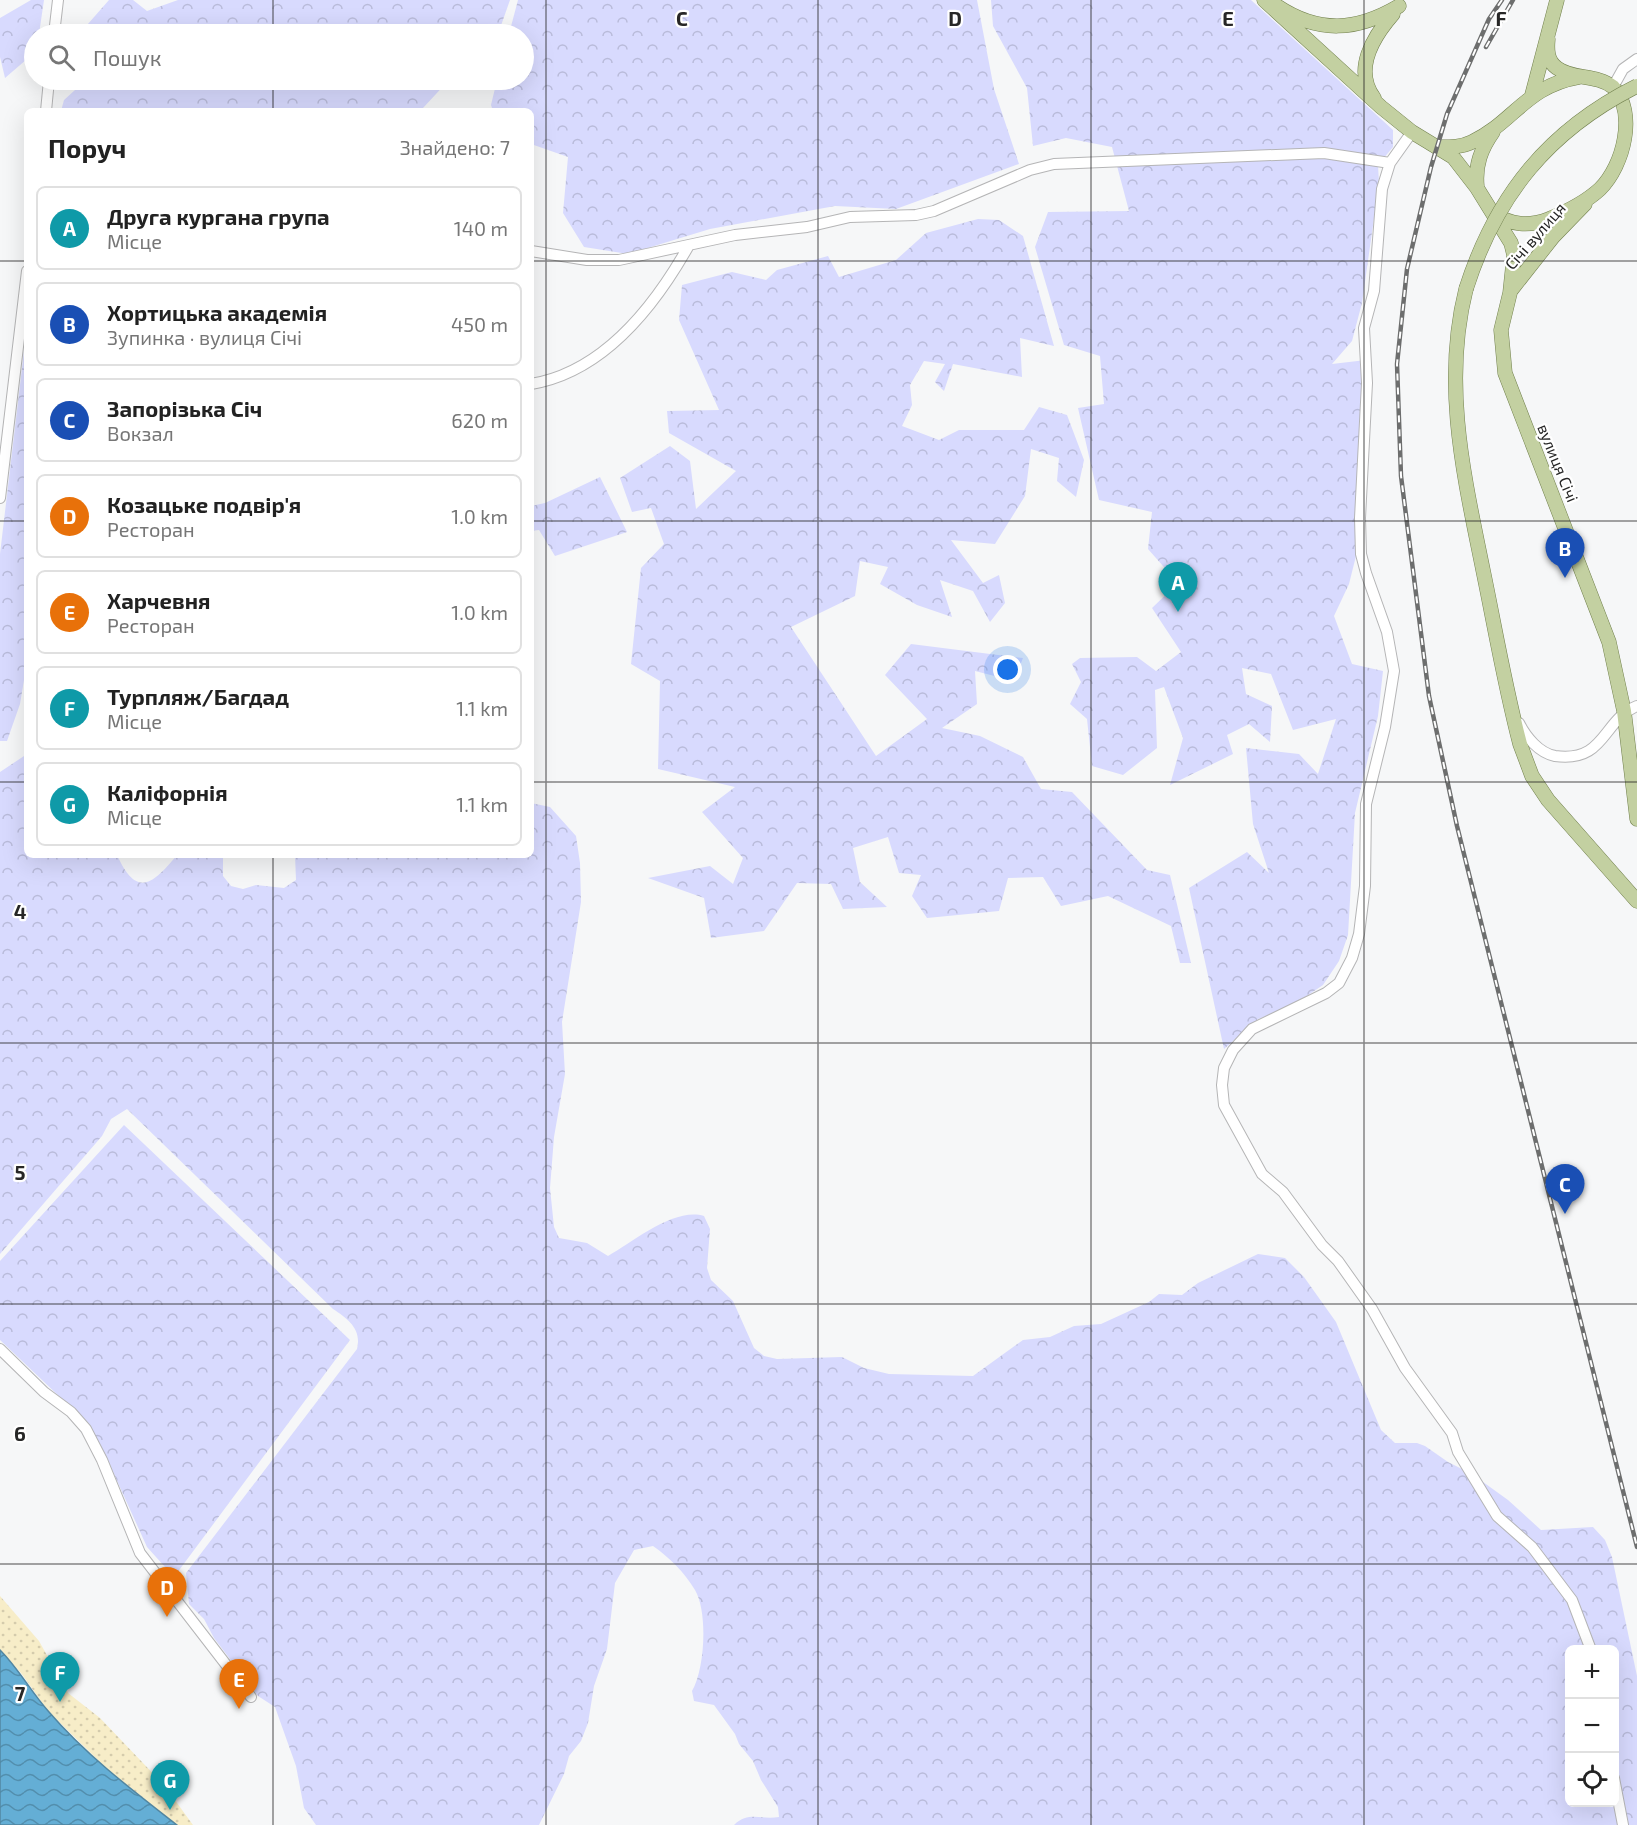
<!DOCTYPE html>
<html lang="uk">
<head>
<meta charset="utf-8">
<style>
  :root { --surface:#fff; --page:#f2f2f2; --text:#222; --muted:#767676; --line:#e0e0e0; --accent:#7c3aed }
  body { margin:0; font-family:"Exo 2",sans-serif; background:var(--page); color:var(--text) }
  .controls { position:absolute; right:18px; bottom:18px; display:grid; overflow:hidden; border-radius:9px; box-shadow:0 6px 24px #0002 }
  .controls button { width:54px; height:54px; display:grid; place-items:center; padding:0; border:0; border-bottom:2px solid var(--line); background:var(--surface); color:var(--text); font:30px sans-serif }
  .you { position:absolute; left:1008px; top:670px; width:21px; height:21px; margin:-15px; border:4px solid #fff; border-radius:50%; background:#1a73e8; box-shadow:0 0 0 9px #1a73e833 }
  .badge { display:grid; place-items:center; width:39px; height:39px; border-radius:50%; background:var(--accent); color:#fff; font-size:20px; font-weight:700 }
  .pin { position:absolute; translate:-50% -50px; filter:drop-shadow(0 2px 3px #0008) }
  .pin::after { content:''; position:absolute; top:32px; width:21px; height:18px; background:inherit; clip-path:polygon(0 0,100% 0,50% 100%) }
  .list { margin:0; padding:0; list-style:none }
  h2 { display:flex; justify-content:space-between; align-items:center; height:78px; margin:0; padding:0 24px; font-size:26px }
  h2 small { font-size:20px; font-weight:400; color:var(--muted) }
  .list li { display:grid; grid-template-columns:39px 1fr auto; gap:18px; align-items:center; box-sizing:border-box; height:84px; margin:0 12px 12px; padding:0 12px; border:2px solid var(--line); border-radius:9px }
  .list b { display:block; font-size:22px; white-space:nowrap }
  .list p { margin:0; font-size:20px; white-space:nowrap; color:var(--muted) }
  .list em { font-size:20px; font-style:normal; color:var(--muted) }
  .icon { flex:none; width:33px; height:33px; fill:none; stroke:currentColor; stroke-width:2; stroke-linecap:round; stroke-linejoin:round }
  .map { position:relative; flex:none; width:1637px; height:1825px; overflow:hidden }
  .search { position:absolute; background:var(--surface); box-shadow:0 6px 24px #0002; left:24px; top:24px; width:510px; height:66px; display:flex; align-items:center; gap:15px; box-sizing:border-box; padding:0 21px; border-radius:33px; color:var(--muted); font-size:22px }
  .panel { position:absolute; background:var(--surface); box-shadow:0 6px 24px #0002; left:24px; top:108px; width:510px; height:750px; border-radius:9px }
  .map>svg:first-child { display:block }
</style>
</head>
<body>
<div class="map">
<svg width="1637" height="1825" viewBox="0 0 1637 1825">
  <defs>
    <pattern id="forest-crowns" width="20" height="18" patternUnits="userSpaceOnUse" patternTransform="scale(1.5)"><rect width="20" height="18" fill="#d8dafe"/><path d="M2 6a3 3 0 1 1 6 0M12 15a3 3 0 1 1 6 0" fill="none" stroke="#b9bbda"/></pattern>
    <pattern id="sand-dots" width="8" height="8" patternUnits="userSpaceOnUse" patternTransform="scale(1.5)"><rect width="8" height="8" fill="#f7edc8"/><path d="M2 2h.1M6 6h.1" fill="none" stroke="#d4cbac" stroke-width="1.8" stroke-linecap="round"/></pattern>
    <pattern id="water-waves" width="16" height="10" patternUnits="userSpaceOnUse" patternTransform="scale(1.5)"><rect width="16" height="10" fill="#64aed5"/><path d="M0 5q4-4 8 0t8 0" fill="none" stroke="#528ead"/></pattern>
  </defs>
  <rect width="100%" height="100%" fill="#f6f7f8"/>
  <path fill="url(#forest-crowns)" fill-rule="evenodd" d="M31,0h13l-5,34h-5v19l-29,25 -5,-21v-39z
    M109,0h24l14,11 31,-11h332l-12,34 -418,-1z
    M518,0h459l17,89 25,75 -123,45 -61,-3 -125,23 -82,25 -44,-7 -21,-34 5,-56 -37,-13v-33h-38l-2,-6 6,-25h27v-46h-15z
    M991,0h260l142,130v17l-15,18 1,18 -17,120 -10,38 -20,23 34,-4 -5,176 -12,48 -15,32 18,48 31,7 -5,45 -23,97 -7,122 -9,26 -16,24 -34,23 -31,11 -34,30 -35,-161 58,-36 22,21 -16,-49 -7,-76 53,6 19,20 18,-55 -43,11 -22,-56 -29,-6 4,26 26,12 -2,36 -21,-18 -22,11 6,19 -63,31 13,-47 -19,-51 -9,3 2,58 -34,27 -31,-9 -5,-47 -17,-15 11,-22 -9,-18 8,-6 57,-1 19,14 25,-19 -29,-44 26,-25 -30,-34 4,-37 -53,-12 -21,-92 26,-4 -4,-48 -36,-11 -29,-98 13,-35 81,-1 -17,-64 -46,-9 -33,8 -6,-58 -34,-62z
    M86,80h363l-26,28 -58,3h-304l3,-11z
    M978,219l21,1 24,16 31,110 -34,-8 2,39 -69,-13 -9,27 -9,-9 10,-18 -21,-3 -14,24 2,20 -10,21 37,14 20,-10h65l15,-23 28,8 17,45 -8,37 -19,-16 2,-23 -28,-9 -6,47 -30,48 -44,-4 32,43 16,-8 6,28 -15,19 -17,-31 -33,-11 12,37 -35,-12 -37,-21 8,-17 -28,-6 -5,35 -64,31 85,129 51,-37 -42,-44 26,-31 112,14 -9,23 -39,-10 2,33 -35,24 38,8 43,21 18,32 31,3 75,78 23,5 21,88h-11l-9,-37 -63,-30 -47,10 -18,-29 -35,1 -9,33 -72,7 -15,-22 9,-21 -22,-2 -11,-36 -35,11 7,34 27,25 -44,2 -12,-25 -34,-1 -33,48 -53,7 -7,-40 -56,-20 62,-12 23,18 10,-26 -41,-46 33,-25 -77,-18 2,-88 -29,-17 10,-96 23,-24 -13,-36 -19,4 -12,-34 50,-32 20,15 6,48 40,-38 -67,-38 -2,-22 52,-1 -40,-90 3,-35 50,-13 34,8 11,-10 51,-14 11,21 57,-17 30,-27z
    M27,326v336l-7,42 -13,37h-7v-187z
    M600,477l27,55 -72,24 -16,-26 -8,1v-25l14,-3z
    M27,754v101h90c20,44 36,29 60,0h46v21l8,10 12,3 13,-4 28,3 12,-8 -1,-25h236v-52l19,4 26,29 4,27 1,39 -19,120 3,52 -11,63 -4,51 4,39 5,11 28,5 21,13c26,-15 67,-49 96,-40l6,13 -3,39 4,12 22,21 21,47 10,8 13,3 65,-2 22,11 25,6 84,2 50,-36 27,-3 24,-11 27,-2 48,-22 10,-8 23,1 16,-12 60,-29 27,4 19,19 32,45 45,108 14,13h22l8,3 23,16 24,12 36,26 33,30 52,-3 12,13 7,17 25,119v149h-903c15,-14 26,-5 45,-8l-1,-10 -17,-27 -8,-19 -14,-17 -4,-10 -21,-29 -20,-4 -2,-10c13,-22 16,-79 3,-101 -11,-18 -25,-32 -42,-44l-19,4 -19,33 -8,66 -13,37 -6,37 -7,18 -12,15 -5,18 -25,51h-223l-12,-17 -8,-42 -21,-59 -17,-11 -44,-58 -10,-19 -15,-15 -3,-31 171,-224c5,-20 -9,-30 -24,-40l-206,-200 -16,10 -9,17 -102,118v-482zM1570,1650h44v152h-44z
    M124,1125l226,215 -176,237 -27,-30 -39,-86 -25,-42 -83,-79v-79z"/>
  <path fill="url(#sand-dots)" d="M0,1596l39,45 29,52 32,25 64,67 29,40h-16l-67,-53 -62,-61 -27,-38 -21,-23z"/>
  <path fill="url(#water-waves)" stroke="#5286a1" stroke-width="1.5" d="M0,1650c19,19 31,42 49,62 37,43 83,78 128,113h-177z"/>
  <g fill="none" stroke-linecap="round" stroke-linejoin="round">
    <g stroke="#b5b5b6" stroke-width="12">
      <path id="minor" d="M54,34l4,-34
        M1613,87l10,-18 14,-10
        M46,111l3,-31
        M1412,132l-22,31 -8,26 -8,102 -10,37 3,55 -7,135 1,36 5,19 21,59 7,39 -9,56 -19,77 -1,82 -6,48 -7,24 -13,25 -13,10 -74,36 -19,21 -9,18 -2,17 2,20 38,69 21,18 39,53 16,16 34,48 33,59 47,65 6,19 39,64 35,31 40,53 19,50
        M531,251l56,9h32l116,-25 72,-8 43,-10 66,-2 18,-4 96,-41 24,-6 270,-11 66,10
        M531,384c73,-12 123,-77 157,-137
        M0,498l27,-227
        M1519,723c7,14 20,30 36,33 51,7 47,-36 82,-50
        M0,1349l44,43 27,20 15,17 16,31 38,93 111,144
        M1614,1778l9,47"/>
    </g>
    <g stroke="#72804e" stroke-width="15">
      <path id="major" d="M1264,0l117,107 31,25 41,25 24,31 34,55 3,12 -4,38 -9,37 4,43 104,269 15,69 13,108
        M1277,6c42,28 80,25 122,0
        M1532,95l25,-95
        M1374,98c-21,-28 -1,-61 19,-84
        M1440,147c11,0 22,0 32,-5 42,-20 54,-56 107,-65
        M1477,186c-2,-21 4,-37 16,-54
        M1493,213c18,12 35,14 56,6 17,-7 38,-18 51,-30 24,-24 37,-77 13,-102 -17,-13 -40,-7 -56,-19 -10,-7 -10,-18 -9,-29
        M1466,289c-24,95 -2,187 17,281 12,58 22,117 37,174l12,32 16,24 89,101
        M1512,289l41,-52 32,-33"/>
    </g>
    <use href="#minor" stroke="#fff" stroke-width="10"/>
    <use href="#major" stroke="#c3d0a1" stroke-width="14"/>
    <g stroke="#6d6e6e" stroke-width="4.5">
      <path id="rail" d="M1502,0l-13,19 -42,95 -16,53 -24,102 -10,95 4,112 28,220 28,130 180,721
        M1486,47l27,-47"/>
    </g>
    <use href="#rail" stroke="#fff" stroke-width="2" stroke-dasharray="7" stroke-linecap="butt"/>
    <g stroke="#72804e" stroke-width="15" stroke-linecap="butt">
      <path id="major-bridge" d="M1466,289c30,-94 83,-159 171,-203"/>
    </g>
    <use href="#major-bridge" stroke="#c3d0a1" stroke-width="14"/>
  </g>
  <path fill="none" stroke="#272727" stroke-width="1.5" stroke-opacity="0.55" d="M273,0v34M546,0v1825M818,0v1825M1091,0v1825M1364,0v1825M273,80v31M0,261h27M531,261h1106M0,521h27M531,521h1106M0,782h27M531,782h1106M273,855v970M0,1043h1637M0,1304h1637M0,1564h1637"/>
  <g text-anchor="middle" stroke-width="4.5" stroke-linejoin="round" paint-order="stroke">
    <g font-size="16" fill="#272727" stroke="#fff">
      <text transform="translate(1535 236) rotate(-49)" y="6">Січі вулиця</text>
      <text transform="translate(1558 463) rotate(68)" y="6">вулиця Січі</text>
    </g>
  </g>
  <g font-size="20" text-anchor="middle" font-weight="bold" fill="#272727" stroke="#fff" stroke-width="4.5" stroke-linejoin="round" paint-order="stroke">
    <text x="682" y="26">C</text>
    <text x="955" y="26">D</text>
    <text x="1228" y="26">E</text>
    <text x="1501" y="26">F</text>
    <text x="20" y="919">4</text>
    <text x="20" y="1180">5</text>
    <text x="20" y="1441">6</text>
    <text x="20" y="1701">7</text>
  </g>
</svg>
<div class="controls">
<button>+</button>
<button>−</button>
<button><svg class="icon" aria-label="locate" viewBox="0 0 24 24"><circle cx="12" cy="12" r="6"/><path d="M12 2v4M12 18v4M2 12h4M18 12h4"/></svg></button>
</div>
<div class="you"></div>
<div class="pin badge" style="left:1178px;top:612px;background:#0f9aa8">A</div>
<div class="pin badge" style="left:1565px;top:578px;background:#1a4fb4">B</div>
<div class="pin badge" style="left:1565px;top:1214px;background:#1a4fb4">C</div>
<div class="pin badge" style="left:167px;top:1617px;background:#e8710a">D</div>
<div class="pin badge" style="left:239px;top:1709px;background:#e8710a">E</div>
<div class="pin badge" style="left:60px;top:1702px;background:#0f9aa8">F</div>
<div class="pin badge" style="left:170px;top:1810px;background:#0f9aa8">G</div>
<div class="search"><svg class="icon" aria-label="search" viewBox="0 0 24 24"><circle cx="10" cy="10" r="6"/><path d="M15 15l6 6"/></svg>Пошук</div>
<section class="panel">
<h2>Поруч<small>Знайдено: 7</small></h2>
<ul class="list">
<li><span class="badge" style="background:#0f9aa8">A</span><div><b>Друга кургана група</b><p>Місце</p></div><em>140 m</em></li>
<li><span class="badge" style="background:#1a4fb4">B</span><div><b>Хортицька академія</b><p>Зупинка · вулиця Січі</p></div><em>450 m</em></li>
<li><span class="badge" style="background:#1a4fb4">C</span><div><b>Запорізька Січ</b><p>Вокзал</p></div><em>620 m</em></li>
<li><span class="badge" style="background:#e8710a">D</span><div><b>Козацьке подвір'я</b><p>Ресторан</p></div><em>1.0 km</em></li>
<li><span class="badge" style="background:#e8710a">E</span><div><b>Харчевня</b><p>Ресторан</p></div><em>1.0 km</em></li>
<li><span class="badge" style="background:#0f9aa8">F</span><div><b>Турпляж/Багдад</b><p>Місце</p></div><em>1.1 km</em></li>
<li><span class="badge" style="background:#0f9aa8">G</span><div><b>Каліфорнія</b><p>Місце</p></div><em>1.1 km</em></li>
</ul>
</section>
</div>
</body>
</html>
